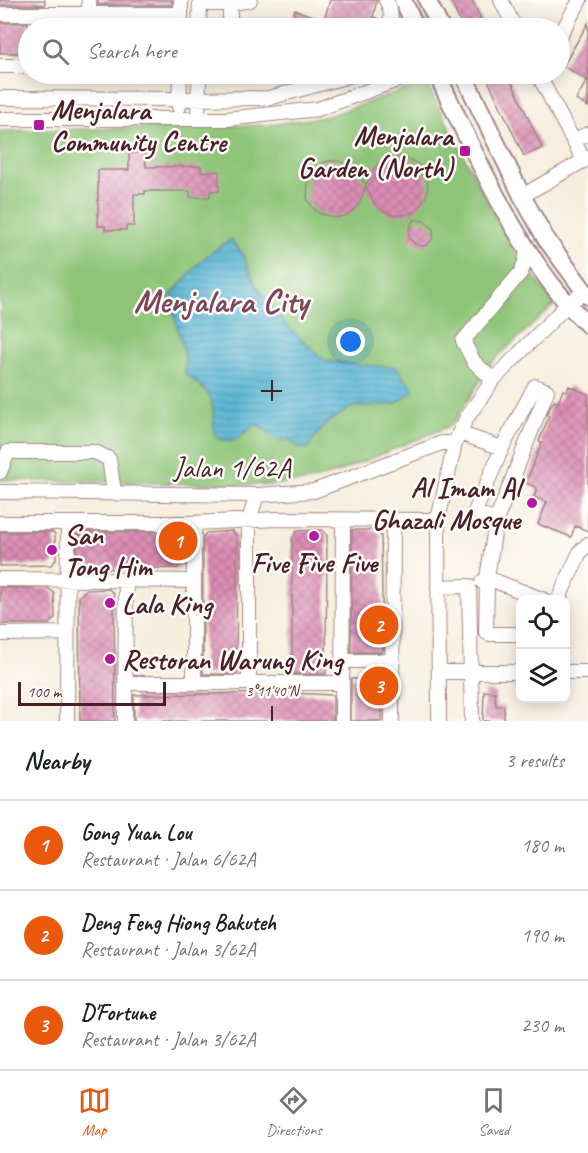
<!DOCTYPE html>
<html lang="en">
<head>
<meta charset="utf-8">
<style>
  :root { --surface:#fff; --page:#f6f6f6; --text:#202124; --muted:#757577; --line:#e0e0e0; --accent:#ea580c }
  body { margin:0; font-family:Caveat,sans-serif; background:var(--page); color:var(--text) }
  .controls { position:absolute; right:18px; bottom:18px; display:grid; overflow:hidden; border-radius:12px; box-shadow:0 3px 15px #0003 }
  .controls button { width:54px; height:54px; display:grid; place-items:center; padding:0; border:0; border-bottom:2px solid var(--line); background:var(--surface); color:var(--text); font:30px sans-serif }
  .scale { position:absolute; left:18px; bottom:15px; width:148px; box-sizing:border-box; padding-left:6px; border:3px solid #4a1f2b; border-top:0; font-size:16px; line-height:21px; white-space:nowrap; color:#4a1f2b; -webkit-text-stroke:4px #fdfcf7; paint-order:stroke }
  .you { position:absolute; left:351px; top:342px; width:21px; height:21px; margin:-15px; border:4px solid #fff; border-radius:50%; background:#1a73e8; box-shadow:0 0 0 9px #1a73e833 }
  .badge { display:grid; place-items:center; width:39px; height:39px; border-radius:50%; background:var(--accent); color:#fff; font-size:20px; font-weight:700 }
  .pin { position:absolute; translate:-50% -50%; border:3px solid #fff; box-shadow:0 2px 6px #0006 }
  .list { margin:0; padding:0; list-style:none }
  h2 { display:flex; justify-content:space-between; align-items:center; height:78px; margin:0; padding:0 24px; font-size:26px }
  h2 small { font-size:20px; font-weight:400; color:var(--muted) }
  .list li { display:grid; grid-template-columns:39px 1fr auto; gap:18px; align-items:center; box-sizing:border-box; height:90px; padding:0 24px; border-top:2px solid var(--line) }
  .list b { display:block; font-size:22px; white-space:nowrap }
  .list p { margin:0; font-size:20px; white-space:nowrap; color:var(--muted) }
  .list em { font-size:20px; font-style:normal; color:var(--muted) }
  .icon { flex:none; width:33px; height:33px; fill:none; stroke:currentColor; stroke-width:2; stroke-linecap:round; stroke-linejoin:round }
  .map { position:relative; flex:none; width:588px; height:721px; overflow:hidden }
  .search { position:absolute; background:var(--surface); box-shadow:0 3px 15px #0003; left:18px; right:18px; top:18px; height:66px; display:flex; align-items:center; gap:15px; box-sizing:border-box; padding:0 21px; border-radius:33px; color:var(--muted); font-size:22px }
  .sheet { height:348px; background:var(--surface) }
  nav { display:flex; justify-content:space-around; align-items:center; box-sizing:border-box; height:84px; border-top:2px solid var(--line); background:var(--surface); font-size:16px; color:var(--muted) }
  nav a { display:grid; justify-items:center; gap:3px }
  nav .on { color:var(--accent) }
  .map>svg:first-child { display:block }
</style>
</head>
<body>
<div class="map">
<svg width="588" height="721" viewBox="0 0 588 721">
  <defs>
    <pattern id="water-rules" width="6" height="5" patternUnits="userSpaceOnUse" patternTransform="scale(1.5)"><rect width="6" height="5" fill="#56b5d4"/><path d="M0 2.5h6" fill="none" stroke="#4993ac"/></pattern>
    <pattern id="building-cross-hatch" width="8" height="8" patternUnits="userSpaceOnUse" patternTransform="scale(1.5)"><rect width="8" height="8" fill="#dd8eb5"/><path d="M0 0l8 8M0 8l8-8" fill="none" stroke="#b57393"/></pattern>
  </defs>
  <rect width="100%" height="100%" fill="#fdfcf7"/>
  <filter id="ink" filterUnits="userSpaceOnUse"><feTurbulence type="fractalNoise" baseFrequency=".0167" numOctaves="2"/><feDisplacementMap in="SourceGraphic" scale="12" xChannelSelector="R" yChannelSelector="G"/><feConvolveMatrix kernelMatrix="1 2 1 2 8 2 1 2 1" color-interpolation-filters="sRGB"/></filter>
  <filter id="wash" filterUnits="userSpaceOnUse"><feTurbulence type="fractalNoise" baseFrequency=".008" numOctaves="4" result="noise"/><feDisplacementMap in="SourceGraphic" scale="24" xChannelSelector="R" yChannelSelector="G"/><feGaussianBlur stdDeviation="1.35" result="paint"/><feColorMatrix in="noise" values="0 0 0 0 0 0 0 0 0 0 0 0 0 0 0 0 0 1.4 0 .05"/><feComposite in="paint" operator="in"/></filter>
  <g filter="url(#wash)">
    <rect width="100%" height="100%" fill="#f6eedd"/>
    <path fill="#8dc477" stroke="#6c7251" stroke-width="1.5" d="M426,82l77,150 51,73 -61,56 -41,64 -116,48 -26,8 -42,4 -268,-5v-349l268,-6 60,-9z"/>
    <path fill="url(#water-rules)" stroke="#506a80" stroke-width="1.5" d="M231,239l12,16 14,32 28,37 39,36 35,5 37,2 18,23 -18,14 -44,3 -24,15 -14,16 -6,11 -11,-2c-6,-7 -8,-10 -17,-6l-23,-17 -24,17 -14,-2 -5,-5c0,-33 0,-41 -29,-60 3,-28 -13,-51 -14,-79l32,-36z"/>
    <g id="blocks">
      <path fill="url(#building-cross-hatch)" d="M0,0h45v5h-45z
        M98,0h74v5h-74z
        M330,0h47l-4,17 8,3 -3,8h-29l-13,-4 9,4h-56l6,-18 29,10z
        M450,0h22l13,28h-22z
        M0,23h28v30h-28z
        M588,23v84l-12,-7 11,-20 -24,-14z
        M485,74h23l34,74 -18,8z
        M129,153h16l1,14 55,-1v6l18,-1v20h-9v6h-20v-6h-45v3h-11v32h-8v4h-21v-4h-7v-56h31z
        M400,156l17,7 6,7 4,8 1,11 -3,9 -6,9 -8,6 -10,2h-10l-10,-5 -7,-7 -8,-17 -7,18 -6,7 -8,5 -9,2 -17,-5 -7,-6 -5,-9 1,-19 5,-8 7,-6 8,-4h10l9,3 8,5 11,16 9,-18 7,-6z
        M413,220l12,1 8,8v9l-6,7 -4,1 -8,-2 -6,-6v-8z
        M569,386l19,8v137l-13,-5 -4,11 -33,-13 9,-22 -13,-5 3,-9 -11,-5 16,-41 -3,-1 10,-25 -2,-1 4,-10 3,-4 4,2 5,-13 4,1z
        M322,530l5,5 -1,139h-34v-135l5,-8z
        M352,530h24l5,6 2,114 -2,2h-30z
        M232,531l5,6 -1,137h-33v-136l3,-5z
        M0,532h52l3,2 1,26 -5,5 -51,1z
        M82,532h93l7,6 1,25 -6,5 -94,1 -6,-5v-26z
        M0,588h48l6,5 1,25 -6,6h-49z
        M109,589l5,5 1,127h-35l-1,-124 7,-7z
        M376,678l5,6 1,37h-31v-42z
        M484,691l11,1 1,14h8v15h-21z
        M290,693l43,2v26h-199v-26z"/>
    </g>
  </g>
  <g filter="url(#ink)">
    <use href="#blocks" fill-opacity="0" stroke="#a08684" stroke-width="1.5"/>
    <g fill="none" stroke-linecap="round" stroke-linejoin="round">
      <g stroke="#a08684" stroke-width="16">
        <path id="minor" d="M386,0c5,9 7,20 1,28
          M501,0l14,28
          M200,4h30l20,-4
          M0,14h181
          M89,28v-28
          M181,28v-28
          M199,28l1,-28
          M230,28v-28
          M560,35l20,-35
          M0,66h28
          M263,74h13
          M538,74l46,87
          M0,98l179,1 90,-1 87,-24
          M179,107l1,-33
          M0,119h227l91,-10 96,-35
          M198,119l1,-45
          M574,140l14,-6
          M522,196l66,-38
          M493,380l-19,-18 -11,-21 58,-69 4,-10 2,-13
          M459,433l43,15 33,-62 12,5 -51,130
          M502,448l-27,64 21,9 -9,57 57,22
          M0,472l8,-20h87l14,7 5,33
          M0,492l257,3 57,-4 128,-48h13
          M0,523h194l84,-4 160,1
          M0,579l194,2
          M482,582l5,-4 -1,54 4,2h30
          M438,587l31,-1 3,135
          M558,600l22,-48 8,-8
          M0,634l67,-1
          M342,661h51
          M439,672h81
          M566,672h22
          M125,683h217
          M194,683v-160
          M249,683v-163l8,-25
          M67,721l1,-198
          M125,721l1,-141
          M342,721l1,-201
          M392,721l1,-201
          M439,721l-1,-201 17,-77 11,-24 27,-39 74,-75 17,-13"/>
      </g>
      <g stroke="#a08684" stroke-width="20">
        <path id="major" d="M403,0l13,28
          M427,0l14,28
          M437,74c39,82 84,188 151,251
          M463,74l59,122 24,43 42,57"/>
      </g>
      <use href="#minor" stroke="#fff" stroke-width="14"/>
      <use href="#major" stroke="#fff" stroke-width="16"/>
    </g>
  </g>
  <path fill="none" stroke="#4a1f2b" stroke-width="2" d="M272,380v21M261,391h21M272,706v15"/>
  <g fill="#b5179e" stroke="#fdfcf7" stroke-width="2">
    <rect x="33" y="119" width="12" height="12" rx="3"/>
    <rect x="459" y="145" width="12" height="12" rx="3"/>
    <circle cx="532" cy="503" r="6"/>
    <circle cx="314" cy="536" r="6"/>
    <circle cx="52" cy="550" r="6"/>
    <circle cx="110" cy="603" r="6"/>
    <circle cx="110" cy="659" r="6"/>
  </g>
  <g text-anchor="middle" stroke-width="5" stroke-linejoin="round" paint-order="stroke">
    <g font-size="28" font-weight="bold" fill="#4a1f2b" stroke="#fdfcf7" text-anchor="start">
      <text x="51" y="119">Menjalara<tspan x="51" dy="32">Community Centre</tspan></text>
      <text x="453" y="145" text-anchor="end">Menjalara<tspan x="453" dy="32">Garden (North)</tspan></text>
      <text x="520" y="497" text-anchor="end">Al Imam Al<tspan x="520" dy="32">Ghazali Mosque</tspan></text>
      <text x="64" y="544">San<tspan x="64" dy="32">Tong Him</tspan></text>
      <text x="314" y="572" text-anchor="middle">Five Five Five</text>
      <text x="122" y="613">Lala King</text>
      <text x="122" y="669">Restoran Warung King</text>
    </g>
    <g font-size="28" fill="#4a1f2b" stroke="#fdfcf7">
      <text x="232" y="477">Jalan 1/62A</text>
    </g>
    <g font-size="34" font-weight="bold" fill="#7d465b" stroke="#fdfcf7">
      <text x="221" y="312">Menjalara City</text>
    </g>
  </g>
  <g font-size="15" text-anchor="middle" fill="#4a1f2b" stroke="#fdfcf7" stroke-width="5" stroke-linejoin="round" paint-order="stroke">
    <text x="272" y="696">3°11'40"N</text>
  </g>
</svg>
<div class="controls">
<button><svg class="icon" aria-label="locate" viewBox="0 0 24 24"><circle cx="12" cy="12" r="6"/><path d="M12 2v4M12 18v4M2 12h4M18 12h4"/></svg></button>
<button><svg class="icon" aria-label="layers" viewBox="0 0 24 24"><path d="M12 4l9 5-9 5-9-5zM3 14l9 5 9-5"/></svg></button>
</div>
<div class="scale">100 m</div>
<div class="you"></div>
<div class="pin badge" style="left:178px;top:541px">1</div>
<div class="pin badge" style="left:379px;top:625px">2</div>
<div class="pin badge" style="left:379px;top:686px">3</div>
<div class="search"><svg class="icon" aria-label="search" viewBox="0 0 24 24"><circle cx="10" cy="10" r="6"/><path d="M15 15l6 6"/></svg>Search here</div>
</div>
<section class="sheet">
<h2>Nearby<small>3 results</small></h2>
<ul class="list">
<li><span class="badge">1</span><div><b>Gong Yuan Lou</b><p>Restaurant · Jalan 6/62A</p></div><em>180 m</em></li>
<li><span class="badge">2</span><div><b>Deng Feng Hiong Bakuteh</b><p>Restaurant · Jalan 3/62A</p></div><em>190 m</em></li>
<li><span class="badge">3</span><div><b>D'Fortune</b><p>Restaurant · Jalan 3/62A</p></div><em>230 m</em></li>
</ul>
</section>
<nav>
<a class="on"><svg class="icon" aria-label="map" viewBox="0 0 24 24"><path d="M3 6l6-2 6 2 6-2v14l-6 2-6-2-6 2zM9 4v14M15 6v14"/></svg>Map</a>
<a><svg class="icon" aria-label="directions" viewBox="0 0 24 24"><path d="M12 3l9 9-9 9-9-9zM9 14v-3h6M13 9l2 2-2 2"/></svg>Directions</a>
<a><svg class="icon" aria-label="saved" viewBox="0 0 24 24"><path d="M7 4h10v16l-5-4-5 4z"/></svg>Saved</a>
</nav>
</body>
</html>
